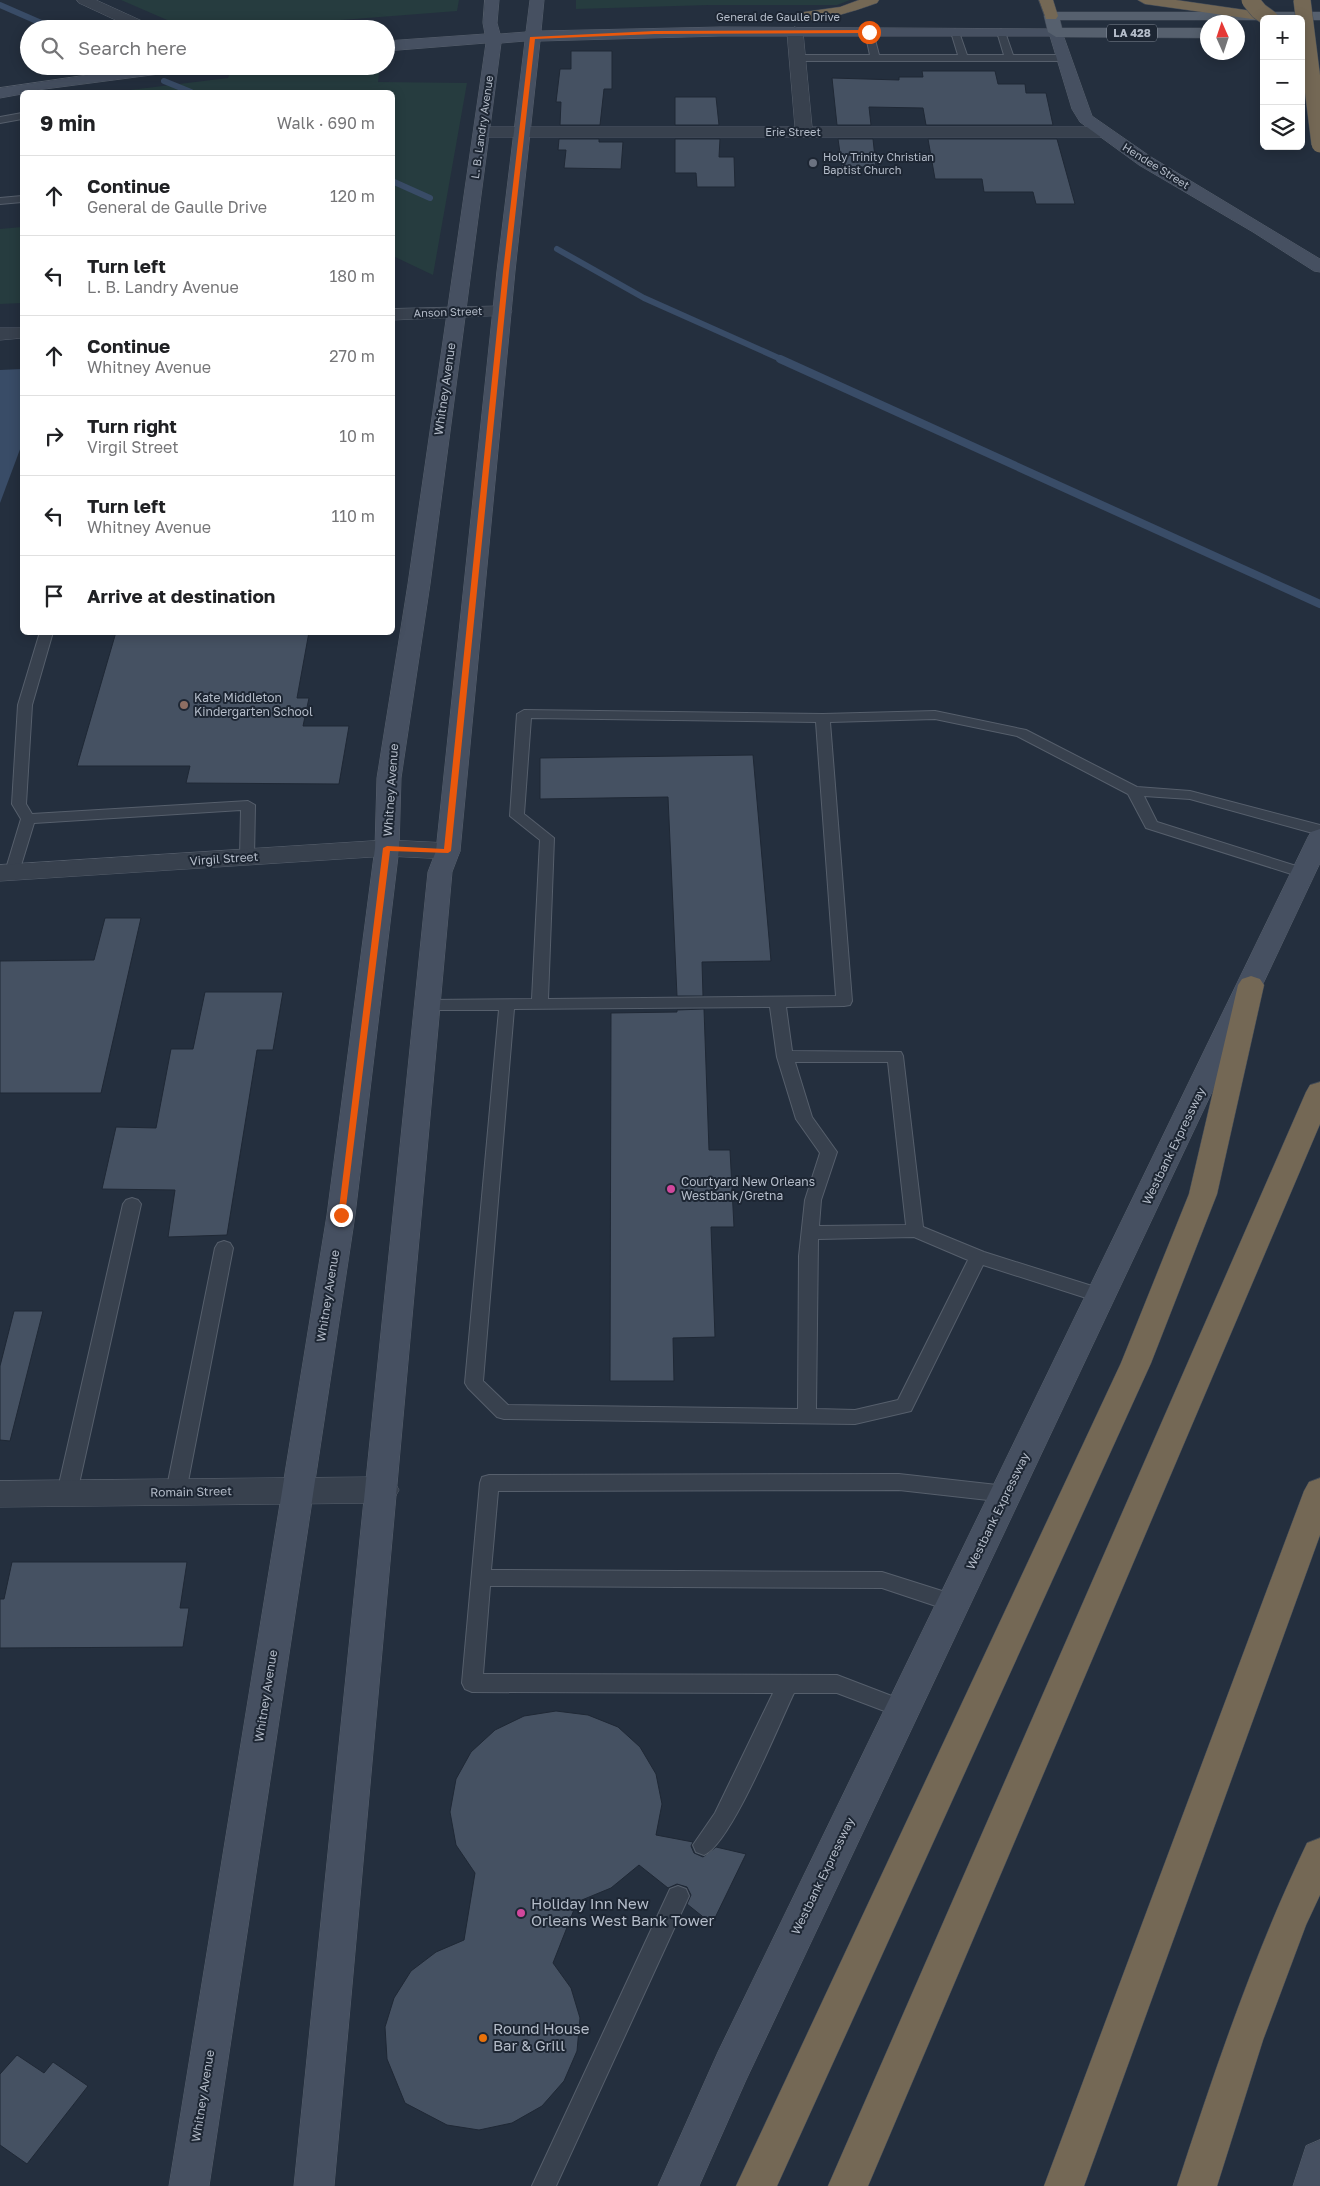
<!DOCTYPE html>
<html lang="en">
<head>
<meta charset="utf-8">
<style>
  :root { --surface:#fff; --page:#f6f6f6; --text:#202124; --muted:#757577; --line:#e0e0e0 }
  body { margin:0; font-family:"Golos Text",sans-serif; background:var(--page); color:var(--text) }
  .controls { position:absolute; right:15px; top:15px; display:grid; overflow:hidden; border-radius:8px; box-shadow:0 2px 12px #0003 }
  .controls button { width:45px; height:45px; display:grid; place-items:center; padding:0; border:0; border-bottom:1px solid var(--line); background:var(--surface); color:var(--text); font:25px sans-serif }
  .compass { position:absolute; left:1200px; top:15px; width:45px; height:45px; border-radius:50%; background:var(--surface); box-shadow:0 2px 12px #0003; rotate:357deg }
  .stop { position:absolute; width:15px; height:15px; margin:-11px; border:4px solid #ea580c; border-radius:50%; background:#fff }
  .stop.end { background:#ea580c; border-color:#fff; box-shadow:0 1px 5px #0008 }
  .list { margin:0; padding:0; list-style:none }
  h2 { display:flex; justify-content:space-between; align-items:center; height:65px; margin:0; padding:0 20px; font-size:21px }
  h2 small { font-size:16px; font-weight:400; color:var(--muted) }
  .list li { display:grid; grid-template-columns:32px 1fr auto; gap:15px; align-items:center; box-sizing:border-box; height:80px; padding:0 20px; border-top:1px solid var(--line) }
  .list b { display:block; font-size:19px; white-space:nowrap }
  .list p { margin:0; font-size:16px; white-space:nowrap; color:var(--muted) }
  .list em { font-size:16px; font-style:normal; color:var(--muted) }
  .icon { flex:none; width:28px; height:28px; fill:none; stroke:currentColor; stroke-width:2; stroke-linecap:round; stroke-linejoin:round }
  .map { position:relative; flex:none; width:1320px; height:2186px; overflow:hidden }
  .search { position:absolute; background:var(--surface); box-shadow:0 2px 12px #0003; left:20px; top:20px; width:375px; height:55px; display:flex; align-items:center; gap:12px; box-sizing:border-box; padding:0 18px; border-radius:28px; color:var(--muted); font-size:19px }
  .panel { position:absolute; background:var(--surface); box-shadow:0 2px 12px #0003; left:20px; top:90px; width:375px; height:545px; border-radius:8px }
  .map>svg:first-child { display:block }
</style>
</head>
<body>
<div class="map">
<svg width="1320" height="2186" viewBox="0 0 1320 2186">
  <rect width="100%" height="100%" fill="#242f3e"/>
  <path fill="#263c3f" d="M121,0h338l-2,11 -232,18h-37z
    M576,0h274l-13,5h-128l-133,4z
    M269,66h111l-2,16 89,1 -34,192 -40,-19 -1,-164h-278l114,-14 3,-8z
    M22,227v76l-22,1v-75z"/>
  <path fill="#394c67" d="M22,369v75l-22,59v-133z"/>
  <g fill="none" stroke-linecap="round" stroke-linejoin="round">
    <path stroke="#394c67" stroke-width="6" d="M0,5l55,24
      M164,81l27,11
      M392,181l38,17
      M557,249l87,49 139,62"/>
    <path stroke="#394c67" stroke-width="8" d="M780,359l540,245"/>
  </g>
  <path fill="#455162" stroke="#1f2835" d="M571,51h41v38h-8l-4,36h-40l1,-23h-5l4,-33h11z
    M922,71h73l3,13h27l1,9h20l7,32h-127l-3,-17 -54,-1 2,18h-34l-5,-47 67,2v-3h24z
    M675,97h41l3,28h-44z
    M559,139h40v3h24l-2,27 -57,-1 2,-18h-8z
    M675,139h45l-1,18h15l1,30h-38l-1,-14h-21z
    M838,139h35l3,28h-34z
    M928,139h129l18,65h-39l-3,-12h-49l-2,-13h-47z
    M116,632h193l-12,66h12l-6,28h46l-10,58 -153,-1 4,-17h-113z
    M753,755l18,206 -69,1 1,34h-26l-9,-199 -128,2v-41z
    M105,918h36l-40,175h-101v-132l94,-1z
    M205,992h78l-10,58h-16l-30,185 -59,2 7,-47 -73,-1 14,-62 40,1 15,-79h22z
    M704,1009l5,141h21l4,77h-23l4,110 -42,1 1,43h-64l1,-368 66,-1v-2z
    M14,1311h29l-33,130 -10,-1v-74z
    M12,1562h175l-7,46h9l-6,39 -183,1v-49h4z
    M556,1711l32,4 30,12 22,20 16,27 6,30 -6,31 37,7 -2,4 3,7 9,4 13,-10 30,7 -34,70 -25,-20 4,-9 -4,-8 -10,-3 -9,4 -29,-23 -28,23 -34,14 -24,61 18,25 9,30 -3,33 -13,30 -22,25 -30,17 -33,7 -32,-5 -42,-22 -18,-44 -2,-32 9,-29 17,-27 25,-19 28,-12 11,-67 -19,-28 -6,-33 6,-33 15,-27 24,-22 29,-14z
    M17,2055l27,18 9,-11 35,24 -61,78 -27,-19v-71z"/>
  <g fill="none" stroke-linecap="round" stroke-linejoin="round">
    <g stroke="#565f6c" stroke-width="2">
      <path id="lane" d="M869,29l4,3 6,23h79l-7,-23 4,-3 4,3 8,23h37l-7,-23 4,-3 4,3 8,23h51l5,3 -5,3h-267l-5,-3 5,-3h73l-5,-23z
        M22,113v6l-22,4v-6z
        M22,196v6l-22,2v-6z
        M40,632h13l-21,73 -6,99 6,10 216,-13 7,4 -1,52 -2,3 -5,2 -7,-5 1,-47 -207,13 -15,49 -7,5 -5,-2 -2,-3 16,-53 -9,-15 6,-99z
        M524,710l299,4 112,-3 91,19 111,57 53,4 130,34v10l-130,-36 -46,-3 13,26 152,48 2,3 -2,3 -5,2 -158,-50 -18,-34 -111,-58 -82,-17 -105,3 22,279 -2,4 -6,1 -58,1 6,44 109,1 2,4 20,171 61,25 124,39 3,5 -3,5 -6,2 -119,-38 -72,146 -56,13 -351,-5 -7,-2 -29,-29 -3,-5 34,-373h-71l-6,-1 -2,-4 2,-4 6,-1 104,-1 8,-159 -30,-24 7,-102zM531,718l285,4 20,274 -288,3 6,-161 -30,-24zM770,1007l7,50 19,62 24,34 -15,47 -6,56 -1,153 -290,-4 -25,-24 31,-372zM795,1062h93l18,163 -87,1 2,-26 16,-48 -25,-35zM914,1237l54,23 -70,140 -43,10 -39,-1 2,-170z
        M132,1198l6,2 3,4 -64,289 -3,6 -7,2 -7,-2 -3,-6 66,-289 3,-4z
        M224,1241l6,2 3,5 -47,244 -3,6 -7,2 -7,-2 -3,-6 49,-244 3,-5z
        M899,1474l107,12 7,2 3,6 -3,6 -7,2 -107,-12 -401,1 -7,79 391,2 79,25 3,6 -3,6 -7,3 -72,-24 -392,-2 -7,88 354,1 73,28 3,6 -3,6 -7,3 -66,-25h-43c-15,31 -63,151 -90,162l-8,-3 -3,-7 22,-32 58,-120 -301,-1 -7,-3 -3,-6 18,-200 2,-6 7,-2z
        M678,1886l8,3 3,7 -133,290h-24l138,-297z"/>
    </g>
    <g stroke="#565f6c" stroke-width="1">
      <path id="street" d="M77,0h19l57,26 2,3h-20l-56,-26z
        M795,27l8,5 9,95h292l8,5 -8,5h-623l-8,-5 8,-5h314l-8,-95z
        M503,306l6,1 3,4 -3,4 -117,5v-11z
        M0,328h22v10l-22,2z
        M387,840l61,3 9,2 3,6 -3,6 -9,2 -61,-3 -387,25v-16z
        M383,1477l11,4 5,9 -5,9 -11,4 -383,4v-26z"/>
    </g>
    <g stroke="#565f6c" stroke-width="1">
      <path id="secondary" d="M485,0h14l-2,23 3,11 26,-2 4,-32h14l-3,31 180,-4 340,2 31,87 59,41 169,102v13l-6,-1 -61,-39 -114,-67 -59,-43 -8,-13 -22,-73h-329l-181,5 -25,230 -55,580 -8,21 -118,1314h-40l134,-1314 8,-21 61,-580 28,-230 -24,2 -71,541 -29,194 -2,70 -44,367 -146,971h-40l158,-971 48,-367 2,-70 31,-194 78,-541 -100,8v-10l99,-7 -2,-11z
        M149,66h41l-8,5 -160,21v2l-22,4v-10z
        M1320,829v34l-574,1217 -47,106h-41l60,-134 590,-1215 3,-5z
        M1320,2140v46h-27l13,-40z"/>
    </g>
    <g stroke="#414a57" stroke-width="1">
      <path id="primary" d="M1051,12h269v8h-260l2,8h146v10l-152,-1 -8,-5 -4,-16z"/>
    </g>
    <g stroke="#434c59" stroke-width="1">
      <path id="highway" d="M859,0h20l-2,3c-14,5 -73,26 -82,13l2,-3 43,-6z
        M1039,0h14l5,16 -2,3h-10z
        M1138,0h38l83,12 7,4 -7,4 -114,-16z
        M1251,976l9,3 4,6 -47,209 -66,169 -374,823h-41l385,-823 68,-169 49,-209 4,-6z
        M1320,1082v42l-452,1062h-40l478,-1094 4,-7z
        M1320,1478v57l-236,651h-40l260,-695 5,-9z
        M1320,1838v57l-14,30 -43,115 -46,146h-40c38,-117 77,-232 130,-343z"/>
    </g>
    <use href="#lane" fill="#38414e" fill-rule="evenodd"/>
    <use href="#street" fill="#38414e" fill-rule="evenodd"/>
    <use href="#secondary" fill="#465061" fill-rule="evenodd"/>
    <use href="#primary" fill="#56606e" fill-rule="evenodd"/>
    <use href="#highway" fill="#746855" fill-rule="evenodd"/>
    <g stroke="#434c59" stroke-width="18" stroke-linecap="butt">
      <path id="highway-bridge" d="M1250,0l9,11 11,8
        M1302,0l18,144"/>
    </g>
    <use href="#highway-bridge" stroke="#746855" stroke-width="17"/>
  </g>
  <path fill="#ea580c" d="M869,30l2,3 -216,1 -120,5 -26,232 -58,580 -3,2 -58,-2 -45,364 -4,3 -3,-1 45,-369 4,-2 57,3 59,-578 27,-234 125,-6z"/>
  <circle fill="#6b7280" stroke="#1d2633" stroke-width="2" cx="813" cy="163" r="5"/>
  <circle fill="#8d6e63" stroke="#1d2633" stroke-width="2" cx="184" cy="705" r="5"/>
  <g fill="#d1479c" stroke="#1d2633" stroke-width="2">
    <circle cx="671" cy="1189" r="5"/>
    <circle cx="521" cy="1913" r="5"/>
  </g>
  <circle fill="#e8710a" stroke="#1d2633" stroke-width="2" cx="483" cy="2038" r="5"/>
  <g text-anchor="middle" stroke-width="4" stroke-linejoin="round" paint-order="stroke">
    <g font-size="11" fill="#b4bcc9" stroke="#1d2633">
      <text x="778" y="21">General de Gaulle Drive</text>
      <text transform="translate(482 127) rotate(-82)" y="4">L. B. Landry Avenue</text>
      <text x="793" y="136">Erie Street</text>
      <text transform="translate(1156 166) rotate(32)" y="4">Hendee Street</text>
      <text transform="translate(448 312) rotate(-2)" y="4">Anson Street</text>
    </g>
    <rect fill="#1d2633" stroke="#878f9c" stroke-width="1" x="1107" y="24.5" width="50" height="17" rx="4"/>
    <g font-size="11" font-weight="bold" fill="#b4bcc9">
      <text x="1132" y="37">LA 428</text>
    </g>
    <g font-size="11" fill="#b4bcc9" stroke="#1d2633" text-anchor="start">
      <text x="823" y="161">Holy Trinity Christian<tspan x="823" dy="13">Baptist Church</tspan></text>
    </g>
    <g font-size="12" fill="#b4bcc9" stroke="#1d2633">
      <text transform="translate(445 389) rotate(-82)" y="4">Whitney Avenue</text>
      <text transform="translate(391 790) rotate(-86)" y="4">Whitney Avenue</text>
      <text transform="translate(224 859) rotate(-4)" y="4">Virgil Street</text>
      <text transform="translate(1174 1146) rotate(-64)" y="4">Westbank Expressway</text>
      <text transform="translate(328 1296) rotate(-81)" y="4">Whitney Avenue</text>
      <text transform="translate(191 1492) rotate(-1)" y="4">Romain Street</text>
      <text transform="translate(998 1511) rotate(-64)" y="4">Westbank Expressway</text>
      <text transform="translate(266 1696) rotate(-81)" y="4">Whitney Avenue</text>
      <text transform="translate(823 1876) rotate(-64)" y="4">Westbank Expressway</text>
      <text transform="translate(203 2096) rotate(-81)" y="4">Whitney Avenue</text>
    </g>
    <g font-size="12" fill="#b4bcc9" stroke="#1d2633" text-anchor="start">
      <text x="194" y="702">Kate Middleton<tspan x="194" dy="14">Kindergarten School</tspan></text>
      <text x="681" y="1186">Courtyard New Orleans<tspan x="681" dy="14">Westbank/Gretna</tspan></text>
    </g>
    <g font-size="15" fill="#b4bcc9" stroke="#1d2633" text-anchor="start">
      <text x="531" y="1909">Holiday Inn New<tspan x="531" dy="17">Orleans West Bank Tower</tspan></text>
      <text x="493" y="2034">Round House<tspan x="493" dy="17">Bar &amp; Grill</tspan></text>
    </g>
  </g>
</svg>
<div class="controls">
<button>+</button>
<button>−</button>
<button><svg class="icon" aria-label="layers" viewBox="0 0 24 24"><path d="M12 4l9 5-9 5-9-5zM3 14l9 5 9-5"/></svg></button>
</div>
<svg class="compass" viewBox="-18 -18 36 36"><path d="M0-13l5 13h-10z" fill="#e53935"/><path d="M0 13l5-13h-10z" fill="#757577"/></svg>
<div class="stop" style="left:869px;top:32px"></div>
<div class="stop end" style="left:341px;top:1215px"></div>
<div class="search"><svg class="icon" aria-label="search" viewBox="0 0 24 24"><circle cx="10" cy="10" r="6"/><path d="M15 15l6 6"/></svg>Search here</div>
<section class="panel">
<h2>9 min<small>Walk · 690 m</small></h2>
<ul class="list">
<li><svg class="icon" aria-label="ahead" viewBox="0 0 24 24"><path d="M12 20V5M6 11l6-6 6 6"/></svg><div><b>Continue</b><p>General de Gaulle Drive</p></div><em>120 m</em></li>
<li><svg class="icon" aria-label="left" viewBox="0 0 24 24"><path d="M17 20v-9H6M10 6l-5 5 5 5"/></svg><div><b>Turn left</b><p>L. B. Landry Avenue</p></div><em>180 m</em></li>
<li><svg class="icon" aria-label="ahead" viewBox="0 0 24 24"><path d="M12 20V5M6 11l6-6 6 6"/></svg><div><b>Continue</b><p>Whitney Avenue</p></div><em>270 m</em></li>
<li><svg class="icon" aria-label="right" viewBox="0 0 24 24"><path d="M7 20v-9h11M14 6l5 5-5 5"/></svg><div><b>Turn right</b><p>Virgil Street</p></div><em>10 m</em></li>
<li><svg class="icon" aria-label="left" viewBox="0 0 24 24"><path d="M17 20v-9H6M10 6l-5 5 5 5"/></svg><div><b>Turn left</b><p>Whitney Avenue</p></div><em>110 m</em></li>
<li><svg class="icon" aria-label="arrive" viewBox="0 0 24 24"><path d="M6 21V4h12l-3 4 3 4H6"/></svg><div><b>Arrive at destination</b></div></li>
</ul>
</section>
</div>
</body>
</html>
